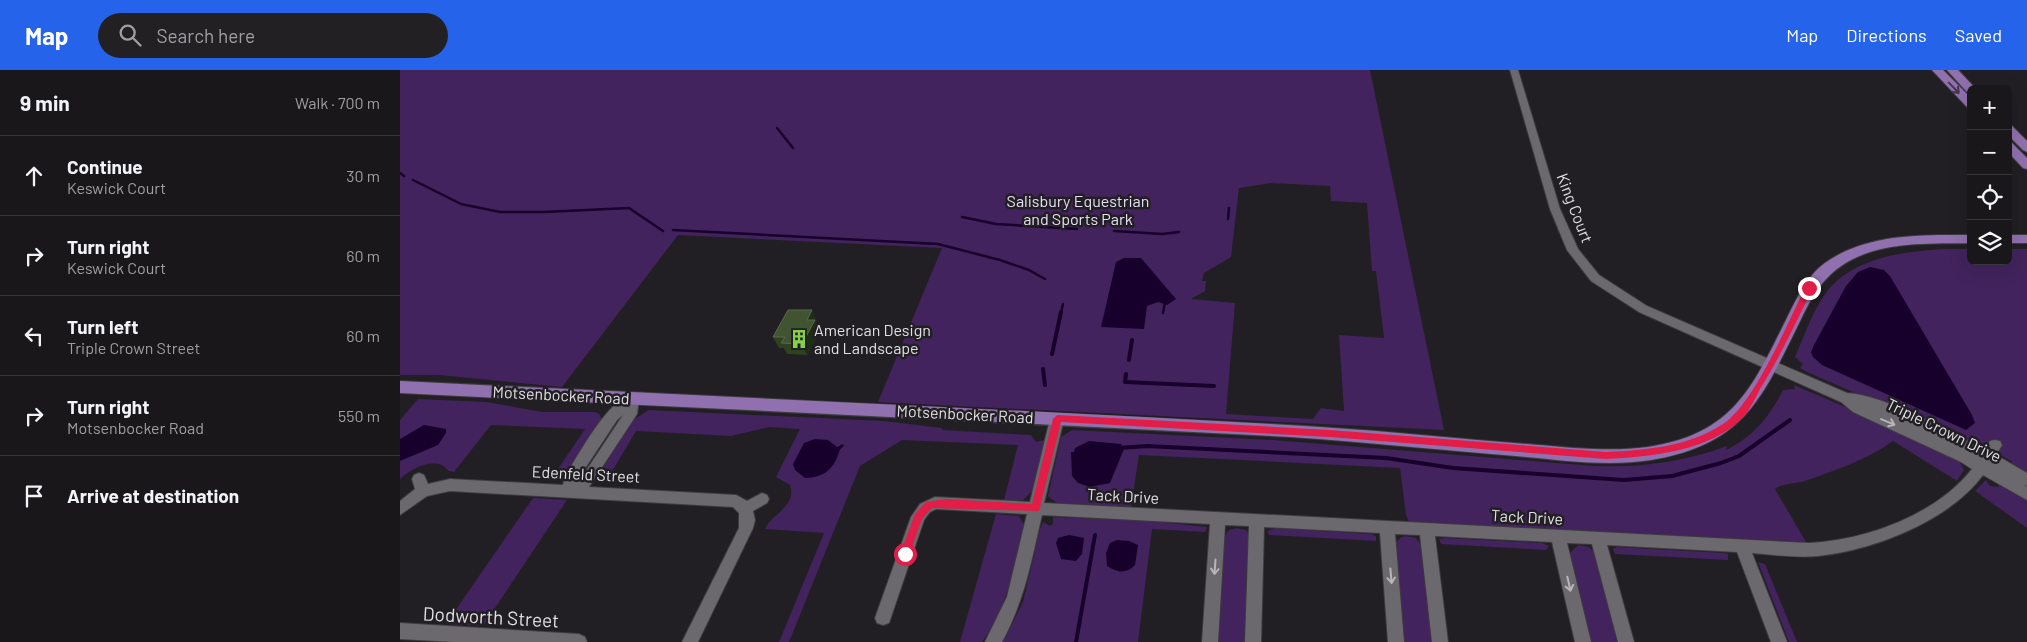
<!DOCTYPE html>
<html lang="en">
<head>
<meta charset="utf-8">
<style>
  :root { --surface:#19171a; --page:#222023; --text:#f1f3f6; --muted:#9f9fa2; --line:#373639; --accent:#2563eb }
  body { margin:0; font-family:Barlow,sans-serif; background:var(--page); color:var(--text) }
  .controls { position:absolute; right:15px; top:15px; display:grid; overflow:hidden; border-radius:8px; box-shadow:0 5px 20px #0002 }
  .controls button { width:45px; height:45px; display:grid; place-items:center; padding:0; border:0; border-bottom:1px solid var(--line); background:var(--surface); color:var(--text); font:25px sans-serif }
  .stop { position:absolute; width:15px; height:15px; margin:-11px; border:4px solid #e11d48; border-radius:50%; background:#fff }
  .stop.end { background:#e11d48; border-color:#fff; box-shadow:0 1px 5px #0008 }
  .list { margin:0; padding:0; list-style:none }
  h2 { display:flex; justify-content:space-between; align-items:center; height:65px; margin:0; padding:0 20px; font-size:21px }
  h2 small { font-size:16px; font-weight:400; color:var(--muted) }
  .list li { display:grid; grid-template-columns:32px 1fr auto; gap:15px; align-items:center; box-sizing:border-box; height:80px; padding:0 20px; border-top:1px solid var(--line) }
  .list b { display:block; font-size:19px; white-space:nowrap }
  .list p { margin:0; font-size:16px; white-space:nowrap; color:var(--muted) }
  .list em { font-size:16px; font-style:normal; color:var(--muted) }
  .icon { flex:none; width:28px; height:28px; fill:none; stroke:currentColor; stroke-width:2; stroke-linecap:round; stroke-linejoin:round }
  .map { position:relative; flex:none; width:1627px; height:572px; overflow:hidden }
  header { display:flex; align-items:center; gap:30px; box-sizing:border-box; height:70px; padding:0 25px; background:var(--accent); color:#fff }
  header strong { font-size:24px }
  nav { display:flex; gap:28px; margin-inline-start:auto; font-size:18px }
  .search { width:350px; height:45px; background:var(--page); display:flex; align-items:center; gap:12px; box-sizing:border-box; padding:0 18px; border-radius:28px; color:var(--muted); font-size:19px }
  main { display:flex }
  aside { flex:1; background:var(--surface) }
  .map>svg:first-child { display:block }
</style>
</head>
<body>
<header>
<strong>Map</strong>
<div class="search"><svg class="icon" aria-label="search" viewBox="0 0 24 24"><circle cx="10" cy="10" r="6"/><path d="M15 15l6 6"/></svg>Search here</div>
<nav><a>Map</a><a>Directions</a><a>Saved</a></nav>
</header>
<main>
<aside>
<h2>9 min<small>Walk · 700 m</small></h2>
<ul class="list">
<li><svg class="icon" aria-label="ahead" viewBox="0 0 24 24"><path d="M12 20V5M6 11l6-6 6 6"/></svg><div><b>Continue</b><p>Keswick Court</p></div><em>30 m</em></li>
<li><svg class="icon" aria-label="right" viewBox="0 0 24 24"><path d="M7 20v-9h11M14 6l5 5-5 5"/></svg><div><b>Turn right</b><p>Keswick Court</p></div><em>60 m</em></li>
<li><svg class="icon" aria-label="left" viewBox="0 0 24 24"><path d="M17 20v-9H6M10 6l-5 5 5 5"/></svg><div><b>Turn left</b><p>Triple Crown Street</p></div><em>60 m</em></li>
<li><svg class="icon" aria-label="right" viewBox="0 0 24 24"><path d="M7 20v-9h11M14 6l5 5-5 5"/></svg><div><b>Turn right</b><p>Motsenbocker Road</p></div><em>550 m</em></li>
<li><svg class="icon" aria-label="arrive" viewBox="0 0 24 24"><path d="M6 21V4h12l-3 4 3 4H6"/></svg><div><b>Arrive at destination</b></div></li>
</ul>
</aside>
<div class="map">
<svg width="1627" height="572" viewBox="0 0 1627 572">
  <rect width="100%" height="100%" fill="#211f23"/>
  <path fill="#42235d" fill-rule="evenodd" d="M0,0h970l74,360 -566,-28 64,-154 -264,-13 -116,152 -122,-12h-40zM871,113l59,3 1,15 36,2 5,68h4l8,67 -45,-3 5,76 -23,-3 -8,11 -87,-5 9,-111 -44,-4 14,-8 1,-10h-4l2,-8 27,-16 8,-69z
    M1543,179h28v12h37v-12h19v227l-20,-13 6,-1 -44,-24 1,5 -163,-71 -7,-4 3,-4 -8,-7c9,-20 16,-42 28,-60 26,-39 77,-45 120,-48z
    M1394,315l91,39 74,36 5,10 -7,11 -64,-40c-26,19 -57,29 -88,40 -10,3 -22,2 -30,8l31,53 -397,-20 -3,-7 -6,-47 -261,-13 -8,52 -74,-4 -9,-7 13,-59 11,-7 201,10 321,26c46,2 90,-4 133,-20l-1,4c28,-14 43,-33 57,-60l12,-1z
    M18,329l69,3 55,10h53l4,2 3,5 -38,56h-10l31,-46 -94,-4 -37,47 -5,-1 -7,-6c-14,-5 -31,4 -42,14v-59z
    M249,340l235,11 58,7v2l89,5 5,7 8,-2v3l-12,48 -9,9h-19l14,-55 -116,-5 -42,26 -71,176h-10l45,-109 -59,-4c7,-16 32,-22 25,-44l-14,-8 24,-48 -31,-2 -38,9 -95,-5 -28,47 -11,-1 36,-57z
    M1586,410l4,6 9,1 -2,-6 30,17v30l-52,-37z
    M133,428l34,2 -84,126 -37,-2z
    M596,444l23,2 5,9c-10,40 -16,83 -42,117h-22z
    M653,447l100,4 54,6 -2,5 -53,-3 -14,113h-135l20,-40 17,-73 3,-7 7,4 3,-2z
    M836,458l10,2 6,8 -4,104h-30l6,-105 5,-7z
    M876,458l95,6 5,2v5l-107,-6 -2,-4z
    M1005,466l11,2 6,8 11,96h-30l-8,-98 5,-6z
    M1046,468l96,5 7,3 -3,4 -105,-6 -2,-5z
    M1178,475l11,2 8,9 23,86h-31l-20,-88z
    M1217,477l107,6 4,1v6l-113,-6 -2,-5z
    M1358,492l7,2 32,78h-8z"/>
  <path fill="#18002c" d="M741,188l35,41 -9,6 -9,-3 -11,4 -3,23 -43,-2 15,-65 8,-4z
    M1470,197l14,3 6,6 82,139 3,8 -9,7 -144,-65 -9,-8 -2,-5 3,-7 32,-59 12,-14z
    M24,355l22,4v4l-8,12 -38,16v-22z
    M415,369l13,1 9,7 6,-3 1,2c-6,3 -5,9 -8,14 -6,13 -18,18 -31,18l-10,-8 -2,-6 11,-21z
    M689,371l32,3 3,5 -14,34 -20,4 -12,-4 -6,-7 -1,-24h3l1,-4z
    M669,465l15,3 -2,16 -6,7 -15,-2 -5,-16 2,-5z
    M717,470l12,1 9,4 -3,20c-9,9 -17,8 -28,1l-1,-13 4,-10z"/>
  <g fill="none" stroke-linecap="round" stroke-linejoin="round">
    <path stroke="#18002c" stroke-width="2.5" d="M377,58l16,20
      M0,103l4,3
      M13,110l48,24 39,8h44l85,-4 34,23
      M562,147l34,7 81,5
      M828,149l1,-11
      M273,160l265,14 62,16 29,10 16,9
      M714,161l48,3 17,-2
      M661,243l2,-9
      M763,243l2,-11"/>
    <path stroke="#18002c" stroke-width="4" d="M652,284l9,-42
      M729,290l3,-20
      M643,299l2,16
      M726,304l-1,8 89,4
      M719,378l28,-2 239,12 67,10 171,12 48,-4 49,-13 18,-7 51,-36
      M676,572l19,-107"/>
    <g stroke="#3e3c3f" stroke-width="2">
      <path id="minor" d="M1110,0h8l42,139 18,40 21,26 48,31 200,87c38,2 104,39 138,57l5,-9 5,-1 5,1 2,4 -6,10 31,18v13l-4,-2 4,3v13l-44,-25c-34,46 -109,75 -165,81 -22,2 -44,-1 -66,-3l35,89h-16l-34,-90 -130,-7 27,97h-16l-26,-98 -25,-1 24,99h-16l-23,-100 -117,-6 13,106h-16l-12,-107 -25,-1 9,108h-16l-8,-109 -116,-6 -3,115h-16l4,-116 -24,-1 -7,117h-16l8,-118 -168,-9c-11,47 -17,84 -40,127h-17l22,-45 20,-83 -91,-5 -6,3 -6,8 -35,103 -6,2 -6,-2 -2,-5 36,-101 9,-13 15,-7 95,5 20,-83 2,-4h10l2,4 -20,84 765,40c57,-3 127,-28 163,-74l-11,-7 -108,-50 -12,-10 -202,-90 -48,-31 -24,-31 -17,-41z
        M232,324l5,1 2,4 -2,15 -48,73 147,8 11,6 15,-8 5,2 2,4 -2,4 -14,8 2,9 -2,8 -55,114h-16l57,-114v-15l-6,-6 -283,-16 -23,5 -27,19v-14l15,-12 -3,-10 2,-4 5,-2 5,2 4,9 22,-5 113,6 2,-9c15,-23 41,-74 67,-82zM223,345l-41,62 -4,2 39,-59z
        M0,553l179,11 6,3 2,5h-132l-55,-3z"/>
    </g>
    <g stroke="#3e3c3f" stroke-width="2">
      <path id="major" d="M1532,0h11l28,28v10l-4,-1z
        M1547,0h11l18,19h-5v4l-4,-1z
        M1608,55l4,1 15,15v11l-4,-2 -15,-15z
        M1608,72l4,1 15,15v11l-4,-1 -15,-16z
        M1571,165v8c-39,1 -81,-2 -116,15 -28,13 -41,34 -54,61 -39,79 -56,125 -150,141 -44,7 -90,0 -135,-4 -75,-6 -150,-14 -226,-19 -296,-16 -593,-29 -890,-44v-12c296,15 592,27 888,44 76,4 151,12 226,18 44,3 90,10 134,4 86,-13 104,-59 139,-129 10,-20 19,-41 38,-55 42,-30 97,-28 146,-28z
        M1608,165h19v8h-19z"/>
    </g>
    <use href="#minor" fill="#6b696e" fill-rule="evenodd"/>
    <use href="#major" fill="#9070af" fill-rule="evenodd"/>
  </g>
  <path fill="#2e431d" d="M417,251l-1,1 4,9 -13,24 -20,-1 -3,-6h-5l-6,-11z"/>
  <path fill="#202d16" d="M412,240l5,11 -1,1 4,9 -13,24 -5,-11 5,-24z"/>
  <path fill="#415432" stroke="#5a694e" d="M388,240h24l-5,10h8l-13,24 -21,-1 4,-6h-12z"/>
  <defs><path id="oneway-shaft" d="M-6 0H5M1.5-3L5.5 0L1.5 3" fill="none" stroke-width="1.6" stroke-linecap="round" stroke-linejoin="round" transform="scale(1.25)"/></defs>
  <use stroke="#42374d" href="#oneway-shaft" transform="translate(1554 18) rotate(46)"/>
  <g stroke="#b8b6b9">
    <use href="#oneway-shaft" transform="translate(1488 352) rotate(23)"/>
    <use href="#oneway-shaft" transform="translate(815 497) rotate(94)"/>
    <use href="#oneway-shaft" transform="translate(991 506) rotate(85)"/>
    <use href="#oneway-shaft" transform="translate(1169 514) rotate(77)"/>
  </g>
  <path fill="#e11d48" d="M1409,215l4,3c-17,34 -33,69 -53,101 -5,9 -9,19 -16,27 -31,35 -95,41 -138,43l-276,-22 -269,-15 -22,89 -107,-3 -10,11 -14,39 -3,1 -5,-5 15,-40 11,-12 20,-3 86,5 21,-85 4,-4 273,15 276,22c40,-2 82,-5 117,-28 31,-20 65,-102 82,-136z"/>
  <defs>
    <g id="building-bare" transform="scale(1.5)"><path d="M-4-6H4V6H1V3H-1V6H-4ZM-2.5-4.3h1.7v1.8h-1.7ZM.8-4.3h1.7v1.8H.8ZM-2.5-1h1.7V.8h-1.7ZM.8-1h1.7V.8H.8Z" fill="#87cf4b" stroke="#211f23" stroke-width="2.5" paint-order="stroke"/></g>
  </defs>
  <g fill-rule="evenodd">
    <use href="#building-bare" x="399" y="269"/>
  </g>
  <g text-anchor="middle" stroke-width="5" stroke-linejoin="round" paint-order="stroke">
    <g font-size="16" fill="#e7def3" stroke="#211f23">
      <text x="678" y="137">Salisbury Equestrian<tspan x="678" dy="18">and Sports Park</tspan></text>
    </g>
    <g font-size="16" fill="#e1dfe2" stroke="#211f23">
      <text transform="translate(1175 138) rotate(69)" y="6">King Court</text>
      <text transform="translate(161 325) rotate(3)" y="6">Motsenbocker Road</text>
      <text transform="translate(565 344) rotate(3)" y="6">Motsenbocker Road</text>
      <text transform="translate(1544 360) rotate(26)" y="6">Triple Crown Drive</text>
      <text transform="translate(186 404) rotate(3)" y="6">Edenfeld Street</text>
      <text transform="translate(723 426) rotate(3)" y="6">Tack Drive</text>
      <text transform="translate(1127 447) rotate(3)" y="6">Tack Drive</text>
    </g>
    <g font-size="16" fill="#e1dfe2" stroke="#211f23" text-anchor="start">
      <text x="414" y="266">American Design<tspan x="414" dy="18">and Landscape</tspan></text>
    </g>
    <g font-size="19" fill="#e1dfe2" stroke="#211f23">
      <text transform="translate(91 547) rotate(3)" y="7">Dodworth Street</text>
    </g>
  </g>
</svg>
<div class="controls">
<button>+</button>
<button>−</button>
<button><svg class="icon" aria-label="locate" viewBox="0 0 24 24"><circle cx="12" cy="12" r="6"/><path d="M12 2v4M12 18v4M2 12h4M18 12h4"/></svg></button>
<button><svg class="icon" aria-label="layers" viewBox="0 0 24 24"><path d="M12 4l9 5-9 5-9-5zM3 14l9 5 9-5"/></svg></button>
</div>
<div class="stop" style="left:505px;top:484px"></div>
<div class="stop end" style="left:1409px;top:218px"></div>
</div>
</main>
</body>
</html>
